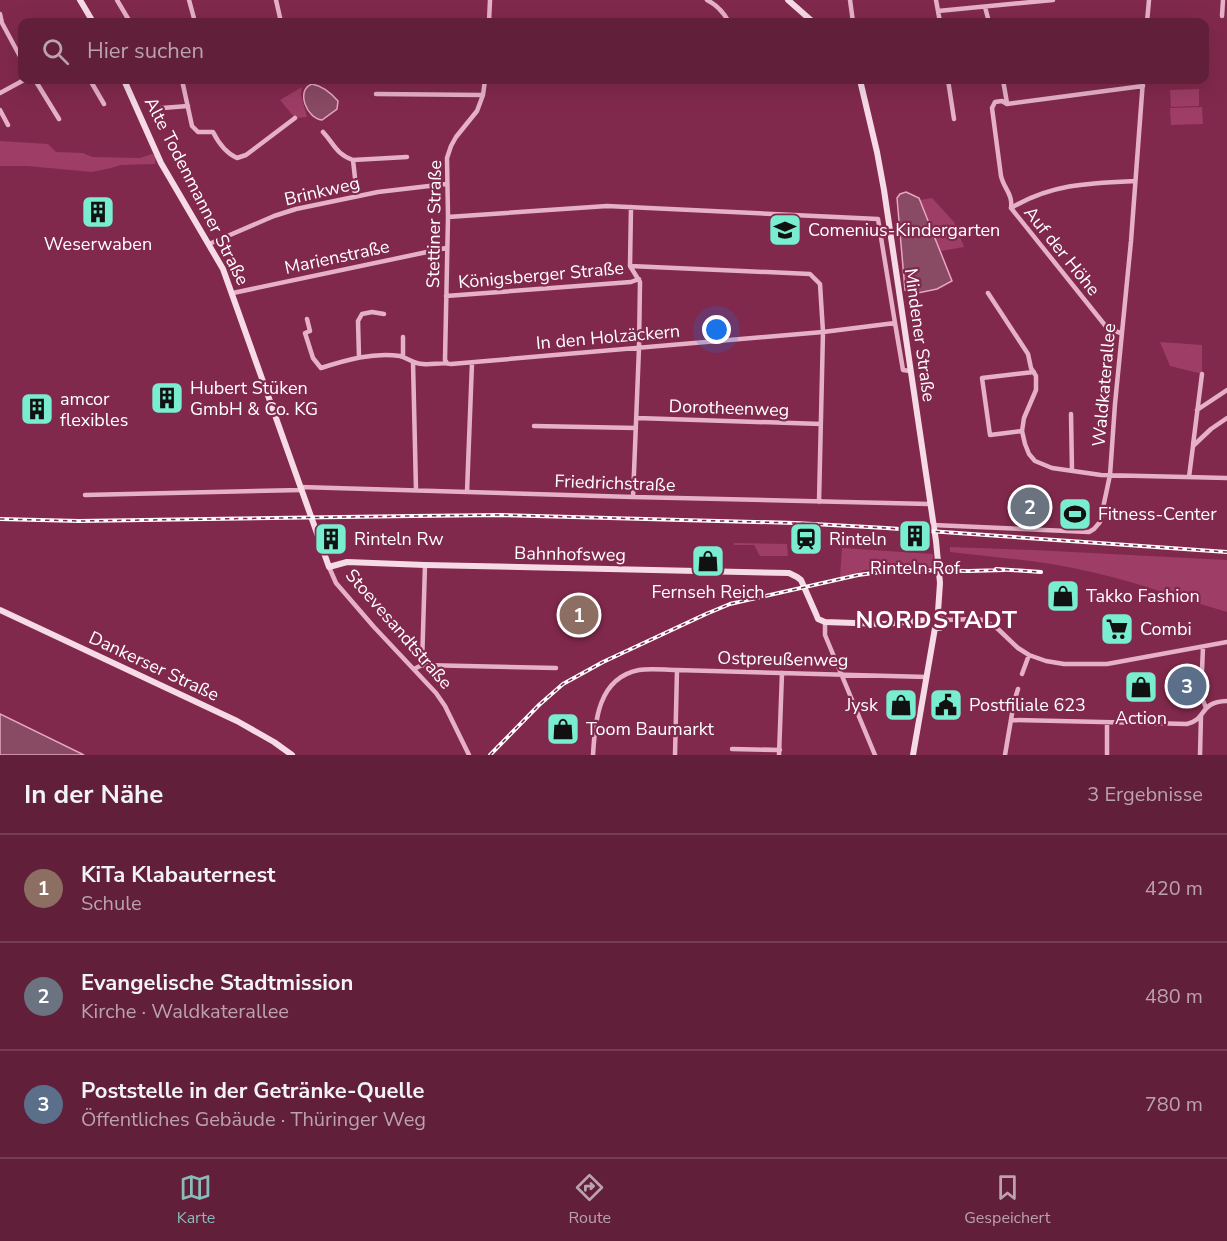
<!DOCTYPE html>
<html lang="de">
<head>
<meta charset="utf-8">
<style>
  :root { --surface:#611f39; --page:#672741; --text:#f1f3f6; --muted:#baa2ae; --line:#753d53; --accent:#8bbbb9 }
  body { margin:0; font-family:"Nunito Sans",sans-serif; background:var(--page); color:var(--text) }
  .you { position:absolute; left:717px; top:330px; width:21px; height:21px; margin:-15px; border:4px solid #fff; border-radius:50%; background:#1a73e8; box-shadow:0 0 0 9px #1a73e833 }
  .badge { display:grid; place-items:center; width:39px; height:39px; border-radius:50%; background:var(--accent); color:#fff; font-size:20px; font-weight:700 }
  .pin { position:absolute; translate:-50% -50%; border:3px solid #fff; box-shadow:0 2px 6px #0006 }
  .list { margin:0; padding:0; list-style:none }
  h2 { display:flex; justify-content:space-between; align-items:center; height:78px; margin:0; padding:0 24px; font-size:26px }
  h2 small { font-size:20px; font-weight:400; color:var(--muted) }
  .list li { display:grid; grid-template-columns:39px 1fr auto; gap:18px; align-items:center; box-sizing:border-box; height:108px; padding:0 24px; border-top:2px solid var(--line) }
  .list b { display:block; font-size:22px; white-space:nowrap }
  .list p { margin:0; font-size:20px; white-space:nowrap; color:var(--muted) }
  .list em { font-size:20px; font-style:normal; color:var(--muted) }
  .icon { flex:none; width:33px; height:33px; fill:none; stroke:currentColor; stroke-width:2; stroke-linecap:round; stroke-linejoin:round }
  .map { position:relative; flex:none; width:1227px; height:755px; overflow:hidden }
  .search { position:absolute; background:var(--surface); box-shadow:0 6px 24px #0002; left:18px; right:18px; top:18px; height:66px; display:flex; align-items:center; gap:15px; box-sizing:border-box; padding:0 21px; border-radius:12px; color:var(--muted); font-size:22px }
  .sheet { height:402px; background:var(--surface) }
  nav { display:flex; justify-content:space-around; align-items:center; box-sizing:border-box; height:84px; border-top:2px solid var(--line); background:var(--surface); font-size:16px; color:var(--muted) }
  nav a { display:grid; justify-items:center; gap:3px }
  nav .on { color:var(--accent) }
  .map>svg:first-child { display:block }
</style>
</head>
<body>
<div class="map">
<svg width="1227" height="755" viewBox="0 0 1227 755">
  <rect width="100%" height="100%" fill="#81294c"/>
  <path fill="#9e3d66" d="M302,87l-1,8 6,22 -12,1 -15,-18z
    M1199,89v17l-28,1 -1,-17z
    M1202,107l1,17 -32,1 -1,-17z
    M0,141l48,3 8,8 27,1 9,4 48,1 12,-4 4,2 -1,8 -34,1 -10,3 -19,4 -65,-6h-27z
    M932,198l22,24 10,25 -23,4 -21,-51z
    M1160,342l42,3v29l-32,-8z
    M734,543l53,1 1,12h-28l-6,-11h-20z
    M950,547l83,3 194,10v52c-51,-15 -102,-34 -154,-44 -40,-8 -82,-11 -123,-16z
    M842,548l91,6 1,13 -68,3 -26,8z"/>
  <path fill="#894a63" stroke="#e6a6c1" stroke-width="1.5" d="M312,84c11,2 19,9 26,17l-1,8 -15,11c-15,-1 -27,-30 -10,-36z
    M906,192l13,6 33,83 -15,8 -24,5 -8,-4 -8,-92 3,-4z
    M0,714l84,41h-84z"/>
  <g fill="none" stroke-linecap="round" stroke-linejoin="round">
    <path stroke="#e6b1c7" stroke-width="4.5" d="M117,0l13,22
      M189,0l6,22
      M276,0l5,22
      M707,0c10,5 17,13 22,22
      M850,0l3,22
      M936,0l4,22
      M985,7l4,15
      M938,11l115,-11
      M0,14l2,9 20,37
      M1222,16l1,-16
      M489,22l1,-22
      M1147,22l2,-22
      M35,80l24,39
      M90,80l14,24
      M103,80h38
      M182,80l10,46 6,6h15c6,12 13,21 24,26l9,-3 49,-37
      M948,80l6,39
      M1003,80l4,23
      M0,93l24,-13
      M376,94l107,1
      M162,108l26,-2
      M0,110l8,15
      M323,132c12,13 13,22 30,28l4,36
      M353,160l54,-3
      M631,207l-1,59 10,16 -1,66 -6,149
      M1011,208c40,-24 78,-25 124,-27
      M448,217l159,-11 271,13 17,104
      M209,244l65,-28 22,-7 82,-17 68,-8
      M630,266l180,8 10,10 3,48 -4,170
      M233,293l213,-45
      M988,293l40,61 3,14 5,8v14l-12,28 -2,13 3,13 4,10 6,7 17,7 49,7 126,3
      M446,296l185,-14 8,-3
      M307,319l3,12 -5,2 8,25 8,10c25,-8 52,-16 79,-12 8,2 14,8 23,8 9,1 19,-2 28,0l372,-32 72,-9 8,47 7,1
      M1121,333l-13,-4 -97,-121c2,-14 -7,-19 -10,-32l-9,-68 3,-6 7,-1 5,3 136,-18
      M403,337v20
      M359,357l-1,-36 4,-7 10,-2 12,2
      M413,362l3,128
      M447,363l-2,-3 3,-143 -1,-59 4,-12 5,-9 21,-26 6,-16 2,-15
      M1197,410l30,-20
      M1071,414l1,57
      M637,418l184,6
      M534,426l102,2
      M1022,431l-32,4 -8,-57 52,-6
      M1193,445l9,-71
      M1189,477l4,-31 18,-17 16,-11
      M300,487l333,10 296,7
      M467,492l5,-129
      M85,495l216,-5
      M933,525l156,7 5,-3 6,-7 10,-47 5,-71 16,-163 12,-161
      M329,567l7,16 38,44 62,66 9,13 24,49
      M945,620l30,-1 8,1 15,9 20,19 11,7 17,6 18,3h43l120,-22
      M825,622v13l50,120
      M1203,647l-2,48 5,13
      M422,665l3,-100
      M414,669l8,-4 134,3
      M1022,674l7,-19
      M1012,720l175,4c21,-5 11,-22 40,-23
      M732,749l48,1
      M593,755c2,-34 5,-77 46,-85 12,-2 26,0 38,0l250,7
      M675,755l2,-85
      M779,755l3,-82
      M1005,755l9,-53 4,-13
      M1107,755v-32
      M1200,755l1,-39"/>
    <path stroke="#f6dae5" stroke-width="6" d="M80,0l13,22
      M788,0l25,22
      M124,80l37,83 62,106 106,298 18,-5 78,3 364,8 8,4 4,3 15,34 2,5 7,3 59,2 44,-4
      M860,80l17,72 7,38 52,351 4,42 -2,29
      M0,610l237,111 37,21 18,13
      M935,628h5l5,-6 -2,-8 -5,-2
      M913,755l22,-127"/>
    <g stroke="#fff" stroke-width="4">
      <path id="rail" d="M0,519l79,2 333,-5 89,-1 294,8 91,5 341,24
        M996,569l45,3
        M490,755l49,-50 24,-21 40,-22 103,-48 24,-10 128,-29 23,-3 27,-2 61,1 35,-1"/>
    </g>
    <use href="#rail" stroke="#81294c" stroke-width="1.5" stroke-dasharray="4.5" stroke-linecap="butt"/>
  </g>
  <defs>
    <g id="building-square" transform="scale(1.725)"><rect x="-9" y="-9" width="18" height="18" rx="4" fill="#78edcf" stroke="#81294c"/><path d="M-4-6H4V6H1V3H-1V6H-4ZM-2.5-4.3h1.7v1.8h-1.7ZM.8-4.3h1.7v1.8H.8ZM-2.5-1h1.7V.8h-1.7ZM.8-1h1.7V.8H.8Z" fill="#111"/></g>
    <g id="school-square" transform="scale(1.725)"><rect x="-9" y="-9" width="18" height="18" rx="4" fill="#78edcf" stroke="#81294c"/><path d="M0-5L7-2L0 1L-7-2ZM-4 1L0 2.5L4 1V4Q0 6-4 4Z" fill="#111"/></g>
    <g id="stadium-square" transform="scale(1.725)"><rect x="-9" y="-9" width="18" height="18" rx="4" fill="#78edcf" stroke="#81294c"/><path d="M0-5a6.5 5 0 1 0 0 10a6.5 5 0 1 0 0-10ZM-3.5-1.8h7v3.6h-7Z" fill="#111"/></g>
    <g id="station-square" transform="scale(1.725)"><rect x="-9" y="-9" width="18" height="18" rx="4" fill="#78edcf" stroke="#81294c"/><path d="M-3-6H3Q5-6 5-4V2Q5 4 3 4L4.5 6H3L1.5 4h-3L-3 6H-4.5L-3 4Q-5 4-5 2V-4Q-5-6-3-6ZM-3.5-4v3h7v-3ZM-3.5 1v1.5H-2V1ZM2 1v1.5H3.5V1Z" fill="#111"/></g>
    <g id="shop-square" transform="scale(1.725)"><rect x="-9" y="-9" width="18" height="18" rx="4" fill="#78edcf" stroke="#81294c"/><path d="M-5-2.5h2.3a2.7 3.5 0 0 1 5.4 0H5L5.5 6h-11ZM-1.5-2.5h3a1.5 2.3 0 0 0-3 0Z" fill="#111"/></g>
    <g id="supermarket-square" transform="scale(1.725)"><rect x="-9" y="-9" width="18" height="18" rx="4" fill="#78edcf" stroke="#81294c"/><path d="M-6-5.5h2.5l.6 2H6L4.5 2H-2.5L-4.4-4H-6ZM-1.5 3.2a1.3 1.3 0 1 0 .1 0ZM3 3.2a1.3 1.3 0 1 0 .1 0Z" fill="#111"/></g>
    <g id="civic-square" transform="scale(1.725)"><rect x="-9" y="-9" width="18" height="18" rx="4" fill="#78edcf" stroke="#81294c"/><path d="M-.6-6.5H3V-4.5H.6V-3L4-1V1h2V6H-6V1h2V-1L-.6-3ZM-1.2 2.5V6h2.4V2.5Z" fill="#111"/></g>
  </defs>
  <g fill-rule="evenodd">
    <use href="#building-square" x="98" y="212"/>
    <use href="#school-square" x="785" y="230"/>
    <use href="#building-square" x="167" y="398"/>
    <use href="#building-square" x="37" y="409"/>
    <use href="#stadium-square" x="1075" y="514"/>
    <use href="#building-square" x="915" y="536"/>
    <use href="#building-square" x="331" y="539"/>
    <use href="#station-square" x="806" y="539"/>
    <use href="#shop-square" x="708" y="561"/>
    <use href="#shop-square" x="1063" y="596"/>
    <use href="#supermarket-square" x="1117" y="629"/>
    <use href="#shop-square" x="1141" y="687"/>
    <use href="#shop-square" x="901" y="705"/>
    <use href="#civic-square" x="946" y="705"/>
    <use href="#shop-square" x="563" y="729"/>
  </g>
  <g text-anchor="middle" stroke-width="4.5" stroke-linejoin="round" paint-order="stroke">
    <g font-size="18" fill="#fff" stroke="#81294c">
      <text transform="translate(197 191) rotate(63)" y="6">Alte Todenmanner Straße</text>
      <text transform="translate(322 191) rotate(-13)" y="6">Brinkweg</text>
      <text transform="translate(434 224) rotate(-89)" y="6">Stettiner Straße</text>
      <text transform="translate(1062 251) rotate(51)" y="6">Auf der Höhe</text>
      <text transform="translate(337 257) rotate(-12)" y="6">Marienstraße</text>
      <text transform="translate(541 275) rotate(-5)" y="6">Königsberger Straße</text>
      <text transform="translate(920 335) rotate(82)" y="6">Mindener Straße</text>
      <text transform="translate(608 337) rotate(-5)" y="6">In den Holzäckern</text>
      <text transform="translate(1104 385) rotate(-85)" y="6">Waldkaterallee</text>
      <text transform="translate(729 408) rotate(2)" y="6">Dorotheenweg</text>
      <text transform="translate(615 483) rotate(2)" y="6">Friedrichstraße</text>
      <text transform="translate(570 554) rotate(1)" y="6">Bahnhofsweg</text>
      <text transform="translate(399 629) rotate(49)" y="6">Stoevesandtstraße</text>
      <text transform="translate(783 659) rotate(1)" y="6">Ostpreußenweg</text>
      <text transform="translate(154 666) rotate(25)" y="6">Dankerser Straße</text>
    </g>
    <g font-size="18" fill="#fff" stroke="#81294c" text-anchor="start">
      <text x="808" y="236">Comenius-Kindergarten</text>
      <text x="98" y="250" text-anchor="middle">Weserwaben</text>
      <text x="190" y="394">Hubert Stüken<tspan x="190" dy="21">GmbH &amp; Co. KG</tspan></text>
      <text x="60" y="405">amcor<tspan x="60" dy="21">flexibles</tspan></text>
      <text x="1098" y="520">Fitness-Center</text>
      <text x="354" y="545">Rinteln Rw</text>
      <text x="829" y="545">Rinteln</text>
      <text x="915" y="574" text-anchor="middle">Rinteln Rof</text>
      <text x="708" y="598" text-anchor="middle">Fernseh Reich</text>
      <text x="1086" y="602">Takko Fashion</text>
      <text x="1140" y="635">Combi</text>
      <text x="878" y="711" text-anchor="end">Jysk</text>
      <text x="969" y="711">Postfiliale 623</text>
      <text x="1141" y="724" text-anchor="middle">Action</text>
      <text x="586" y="735">Toom Baumarkt</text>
    </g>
    <g font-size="24" font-weight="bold" letter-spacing="1.5" fill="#fff" stroke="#81294c">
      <text x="937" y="628">NORDSTADT</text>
    </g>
  </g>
</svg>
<div class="you"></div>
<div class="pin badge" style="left:579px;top:615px;background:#8d6e63">1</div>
<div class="pin badge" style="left:1030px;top:507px;background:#6b7280">2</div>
<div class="pin badge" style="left:1187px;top:686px;background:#5c6f8a">3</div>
<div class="search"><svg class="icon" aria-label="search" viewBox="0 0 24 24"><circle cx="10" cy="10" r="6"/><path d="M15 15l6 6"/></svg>Hier suchen</div>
</div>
<section class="sheet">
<h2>In der Nähe<small>3 Ergebnisse</small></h2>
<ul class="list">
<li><span class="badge" style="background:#8d6e63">1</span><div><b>KiTa Klabauternest</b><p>Schule</p></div><em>420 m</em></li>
<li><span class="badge" style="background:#6b7280">2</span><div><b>Evangelische Stadtmission</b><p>Kirche · Waldkaterallee</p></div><em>480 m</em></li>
<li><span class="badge" style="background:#5c6f8a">3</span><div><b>Poststelle in der Getränke-Quelle</b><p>Öffentliches Gebäude · Thüringer Weg</p></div><em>780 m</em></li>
</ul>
</section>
<nav>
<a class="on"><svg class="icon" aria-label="map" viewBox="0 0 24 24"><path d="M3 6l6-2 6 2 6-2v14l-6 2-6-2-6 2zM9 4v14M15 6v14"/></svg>Karte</a>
<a><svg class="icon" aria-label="directions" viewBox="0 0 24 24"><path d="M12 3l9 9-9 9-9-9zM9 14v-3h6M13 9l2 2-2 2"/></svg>Route</a>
<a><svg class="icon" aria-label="saved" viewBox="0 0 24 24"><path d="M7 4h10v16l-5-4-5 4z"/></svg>Gespeichert</a>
</nav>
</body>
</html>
